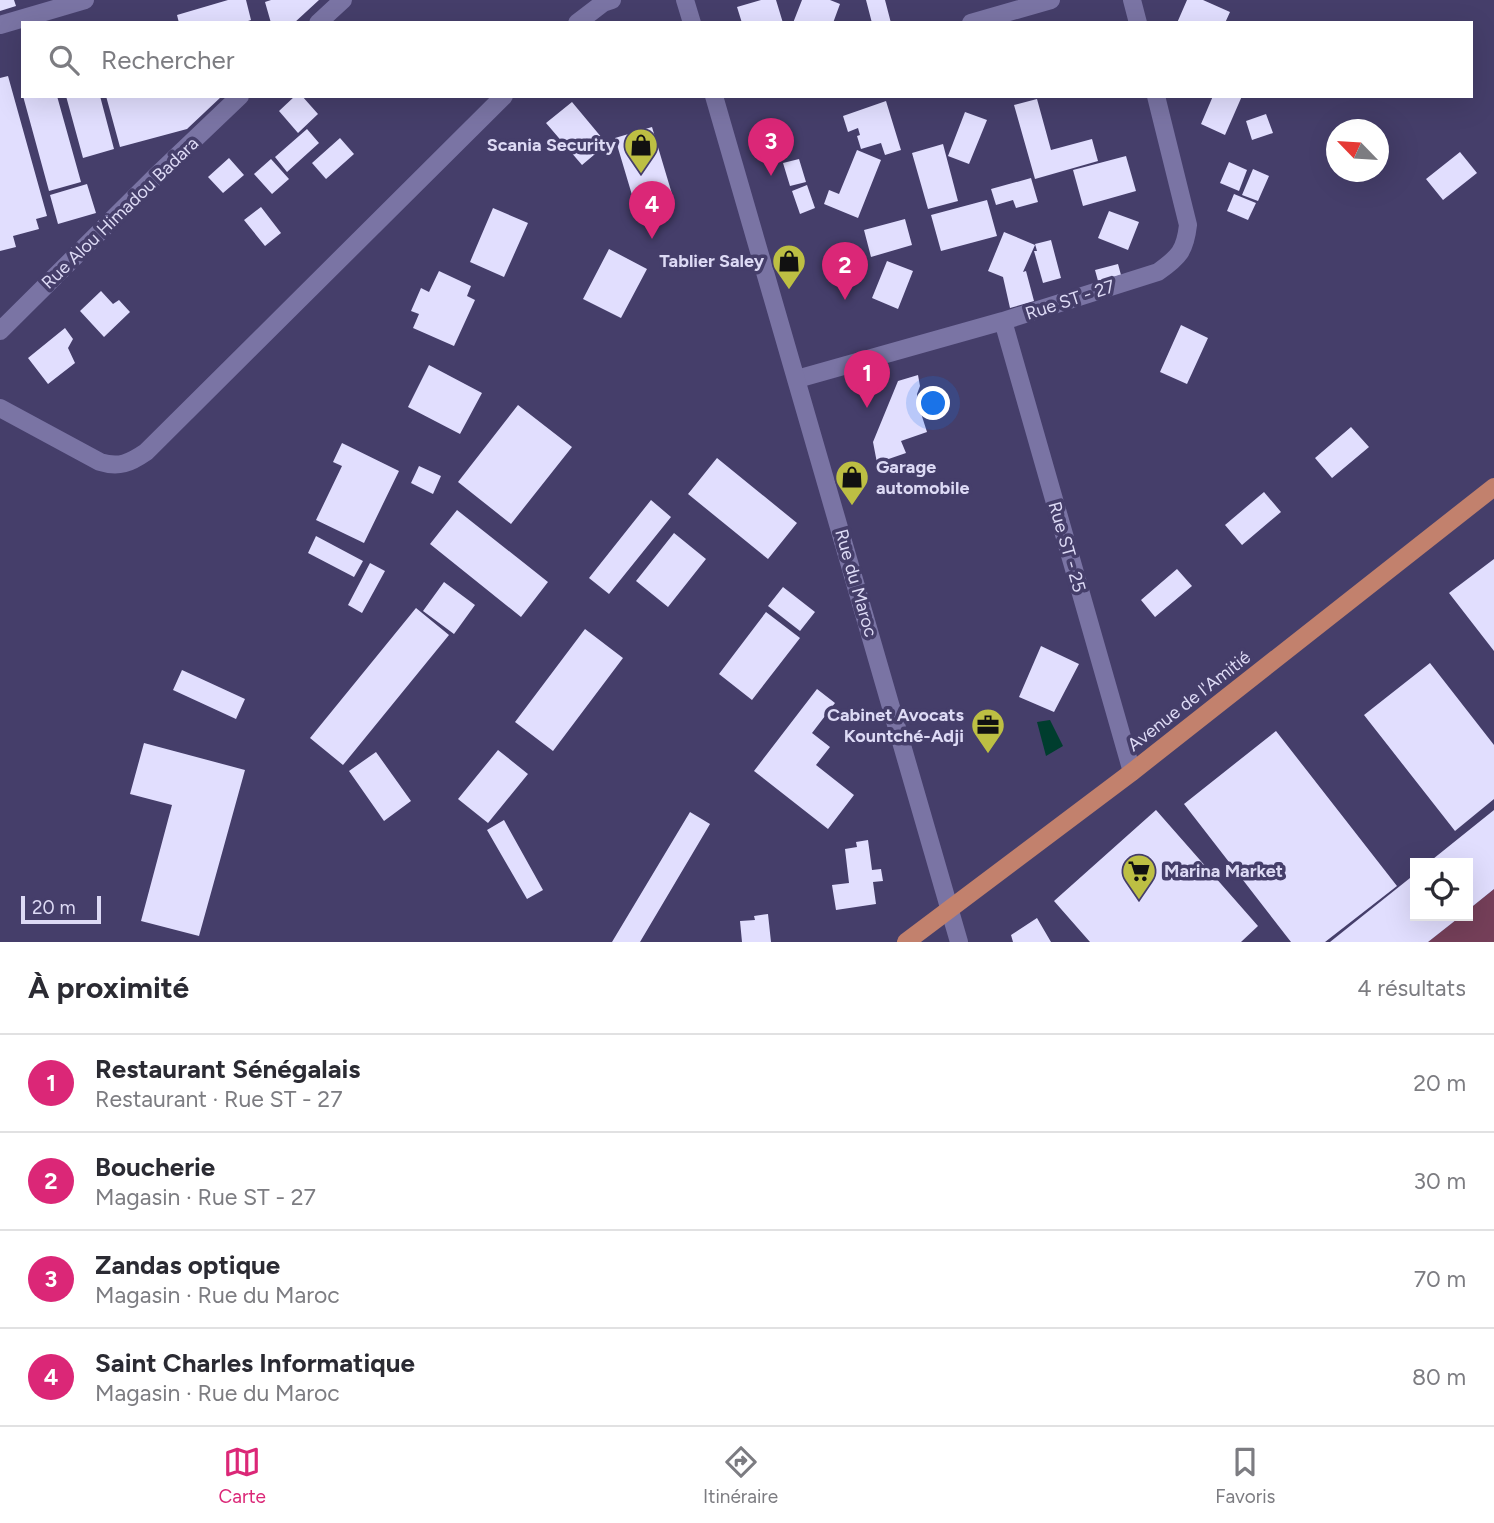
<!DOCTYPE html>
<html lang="fr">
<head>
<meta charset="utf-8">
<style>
  :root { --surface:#fff; --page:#f2f2f3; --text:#2b2b33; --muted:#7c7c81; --line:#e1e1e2; --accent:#db2777 }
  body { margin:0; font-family:Figtree,sans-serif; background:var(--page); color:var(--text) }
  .controls { position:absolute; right:21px; bottom:21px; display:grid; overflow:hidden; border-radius:0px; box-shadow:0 7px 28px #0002 }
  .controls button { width:63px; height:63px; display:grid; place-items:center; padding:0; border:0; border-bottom:2px solid var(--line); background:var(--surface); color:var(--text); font:35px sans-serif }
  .compass { position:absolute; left:1326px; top:119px; width:63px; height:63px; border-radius:50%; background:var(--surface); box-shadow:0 7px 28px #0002; rotate:295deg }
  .scale { position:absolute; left:21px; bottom:18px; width:80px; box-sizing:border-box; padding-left:7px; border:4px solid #dddaf5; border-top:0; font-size:19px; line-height:24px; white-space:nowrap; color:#dddaf5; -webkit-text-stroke:5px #453e6a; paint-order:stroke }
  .you { position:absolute; left:934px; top:404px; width:24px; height:24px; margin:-18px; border:5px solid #fff; border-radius:50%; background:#1a73e8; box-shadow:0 0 0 10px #1a73e833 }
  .badge { display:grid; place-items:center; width:46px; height:46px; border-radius:50%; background:var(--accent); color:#fff; font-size:23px; font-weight:700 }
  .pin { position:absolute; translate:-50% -58px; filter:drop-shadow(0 2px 4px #0008) }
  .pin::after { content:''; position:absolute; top:37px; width:24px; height:21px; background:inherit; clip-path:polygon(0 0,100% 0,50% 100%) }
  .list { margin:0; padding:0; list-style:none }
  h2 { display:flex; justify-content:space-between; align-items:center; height:91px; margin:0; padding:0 28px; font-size:30px }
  h2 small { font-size:23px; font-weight:400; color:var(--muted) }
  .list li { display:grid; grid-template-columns:46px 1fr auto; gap:21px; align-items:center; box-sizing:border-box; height:98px; padding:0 28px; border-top:2px solid var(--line) }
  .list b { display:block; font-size:26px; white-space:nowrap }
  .list p { margin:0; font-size:23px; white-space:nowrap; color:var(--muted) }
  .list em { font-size:23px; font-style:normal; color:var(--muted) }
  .icon { flex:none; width:38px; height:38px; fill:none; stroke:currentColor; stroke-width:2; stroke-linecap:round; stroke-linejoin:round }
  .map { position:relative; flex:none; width:1494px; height:942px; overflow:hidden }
  .search { position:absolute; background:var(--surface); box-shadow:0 7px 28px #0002; left:21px; right:21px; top:21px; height:77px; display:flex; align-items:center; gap:18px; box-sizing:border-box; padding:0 24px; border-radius:0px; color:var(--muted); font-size:26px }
  .sheet { height:483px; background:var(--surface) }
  nav { display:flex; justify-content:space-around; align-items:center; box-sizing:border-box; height:98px; border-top:2px solid var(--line); background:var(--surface); font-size:19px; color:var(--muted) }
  nav a { display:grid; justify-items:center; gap:4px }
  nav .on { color:var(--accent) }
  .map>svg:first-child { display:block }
</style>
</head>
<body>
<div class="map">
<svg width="1494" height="942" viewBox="0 0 1494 942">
  <rect width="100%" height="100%" fill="#453e6a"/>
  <path fill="#753f59" d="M1494,889v53h-66l33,-26h7v-6z"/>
  <path fill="#003d2e" d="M1050,720l13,26 -17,10 -9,-34z"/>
  <path fill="#e1defe" d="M0,0h14l2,6 -16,5z
    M228,0h18l5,20 -9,3h-63l-2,-8z
    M271,0h48l-25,23h-23l-6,-21z
    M761,0h15l7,23h-41l-5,-16z
    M802,0h28l10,4 -7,19h-40z
    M866,0h19l6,23h-19z
    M1187,0h16l27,12 -5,11h-48z
    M8,76l39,140 -11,3 3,10 -26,7 3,11 -16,4v-173z
    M23,96h34l24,86 -32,9z
    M66,96h34l14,53 -31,9z
    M106,96h116l-35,33 -67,18z
    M295,96h7l16,18 -20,19 -19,-22z
    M1213,96h29l-17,39 -24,-11z
    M1037,99l14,51 41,-11 6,22 -63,18 -21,-74z
    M886,101l15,49 -16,5 -4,-12 -20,6 -4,-13 3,-1 -2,-7 -10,4 -5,-16z
    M572,102l35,42 -25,21 -36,-42z
    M965,112l22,8 -18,44 -21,-8z
    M1266,114l7,19 -21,7 -6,-19z
    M652,127l20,67 -37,11 -20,-67z
    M307,129l12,14 -32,29 -12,-15z
    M340,138l14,16 -28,25 -14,-16z
    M943,144l15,57 -30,8 -16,-56z
    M857,150l24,10 -23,58 -34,-14 5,-14 10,4z
    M1460,152l17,21 -34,27 -17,-21z
    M1126,156l10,35 -53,15 -10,-36z
    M229,158l15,17 -21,18 -15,-16z
    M271,159l18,20 -17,15 -18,-20z
    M799,159l7,23 -16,4 -7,-23z
    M1229,162l18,8 -8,21 -19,-8z
    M1253,169l16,7 -11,25 -16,-6z
    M1031,178l7,24 -22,6 -3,-8 -17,5 -5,-16z
    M87,184l9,29 -38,11 -8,-29z
    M807,185l8,23 -15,6 -8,-23z
    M1234,194l22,9 -8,17 -21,-9z
    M987,200l10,36 -56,15 -10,-36z
    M261,207l20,26 -16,13 -21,-26z
    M493,208l35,15 -24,54 -34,-15z
    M1109,211l30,11 -11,28 -30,-12z
    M905,219l7,26 -41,12 -7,-27z
    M1004,232l31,13 -12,27 3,-1 8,30 -24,7 -7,-31 -15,-6z
    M1051,240l10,38 -18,5 -9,-32h3l-2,-7z
    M609,249l38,20 -26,49 -38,-19z
    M887,261l26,10 -15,38 -26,-11z
    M1118,264l3,11 -23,6 -3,-11z
    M439,271l32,15 -4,10 8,4 -21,46 -41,-18 6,-14 -8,-3 10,-23 8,4z
    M101,291l12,13 6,-4 11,12 -26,25 -24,-26z
    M1181,325l27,13 -21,46 -27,-12z
    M65,328l8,11 -5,9 7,15 -27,21 -20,-26z
    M429,365l53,28 -22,41 -52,-27z
    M918,375l2,11 -3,8 2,13 8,25 -26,9 5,12 -29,10 -4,-21 25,-61z
    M518,405l54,42 -61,77 -53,-42z
    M1351,427l18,20 -37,31 -17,-20z
    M342,443l57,28 -35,72 -48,-23 26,-54 -9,-4z
    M717,458l80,65 -29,36 -80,-65z
    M419,466l22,10 -8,18 -22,-11z
    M1264,492l17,20 -39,33 -17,-20z
    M651,500l20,17 -62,77 -20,-16z
    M457,510l91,72 -27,35 -91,-73z
    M674,533l32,26 -38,48 -32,-26z
    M316,536l47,25 -9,16 -46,-24z
    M1494,559v92l-45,-58z
    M370,563l15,8 -23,42 -14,-8z
    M1177,569l15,17 -37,31 -14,-17z
    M444,582l31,23 -21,29 -31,-23z
    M783,587l32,25 -15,19 -32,-25z
    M416,608l33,27 -106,130 -33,-27z
    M766,612l34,26 -48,62 -33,-26z
    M585,629l38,29 -70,93 -38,-29z
    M1041,646l38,18 -25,48 -35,-15z
    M1430,663l64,82v54l-39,32 -91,-116z
    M182,670l63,29 -9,20 -63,-29z
    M817,689l18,14 -23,30 18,14 -14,18 38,30 -26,34 -74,-58z
    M1276,731l121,155 -72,56h-34l-107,-138z
    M144,743l101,27 -46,166 -58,-15 31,-116 -42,-11z
    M498,750l30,24 -40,49 -30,-24z
    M376,752l35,49 -27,20 -35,-50z
    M1156,810l102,116 -17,16h-151l-36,-41z
    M1494,810v79l-26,21v-47h-40z
    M690,812l20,12 -70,118h-28z
    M504,820l39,70 -16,9 -40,-69z
    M868,840l4,30 9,-1 2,12 -10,1 3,22 -40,6 -4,-25 17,-2 -4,-34 12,-2 -1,-5z
    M1415,874v42h46l-33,26h-98z
    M768,914l3,28h-29l-2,-21 15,-1 -1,-4z
    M1037,918l14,24h-38l-2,-7z"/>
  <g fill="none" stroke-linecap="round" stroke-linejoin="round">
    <path stroke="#7a74a4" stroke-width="18" d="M1132,0l6,23
      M577,23l26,-20 9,-3
      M971,23l80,-23
      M0,25l85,-25
      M1003,321l129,451
      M797,379l206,-58 155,-49c21,-15 27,-21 30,-47l-32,-129
      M0,408l100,54c19,6 30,1 46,-10l358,-356"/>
    <path stroke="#7a74a4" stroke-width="18" d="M685,0l7,23
      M318,23l25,-23
      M714,96l245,846
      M0,331l155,-154 85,-81"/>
    <path stroke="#c2816d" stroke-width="18" d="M906,942l226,-170 362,-285"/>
  </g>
  <defs>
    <g id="shop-pin" transform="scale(1.75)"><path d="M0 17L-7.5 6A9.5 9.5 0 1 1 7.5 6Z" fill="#bdbf43" stroke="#453e6a"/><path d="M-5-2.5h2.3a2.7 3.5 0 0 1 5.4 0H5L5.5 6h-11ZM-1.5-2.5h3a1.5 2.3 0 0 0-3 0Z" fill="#111"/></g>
    <g id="office-pin" transform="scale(1.75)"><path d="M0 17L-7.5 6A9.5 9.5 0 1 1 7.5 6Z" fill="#bdbf43" stroke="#453e6a"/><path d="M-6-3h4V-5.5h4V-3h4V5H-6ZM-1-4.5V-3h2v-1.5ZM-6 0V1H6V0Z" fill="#111"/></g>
    <g id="supermarket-pin" transform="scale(1.75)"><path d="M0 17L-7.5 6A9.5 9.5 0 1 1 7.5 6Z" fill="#bdbf43" stroke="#453e6a"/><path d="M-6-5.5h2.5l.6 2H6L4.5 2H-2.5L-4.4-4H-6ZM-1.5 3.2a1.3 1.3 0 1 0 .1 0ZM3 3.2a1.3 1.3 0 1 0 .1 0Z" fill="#111"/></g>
  </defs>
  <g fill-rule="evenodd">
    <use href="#shop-pin" x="641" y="145"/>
    <use href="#shop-pin" x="789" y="261"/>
    <use href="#shop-pin" x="852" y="477"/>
    <use href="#office-pin" x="988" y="725"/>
    <use href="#supermarket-pin" x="1139" y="871"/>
  </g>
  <g text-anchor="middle" stroke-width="7" stroke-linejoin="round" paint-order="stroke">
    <g font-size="18" font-weight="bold" fill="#dddaf5" stroke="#453e6a" text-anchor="end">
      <text x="616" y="151">Scania Security</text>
      <text x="764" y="267">Tablier Saley</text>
      <text x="876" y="473" text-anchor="start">Garage<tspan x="876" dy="21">automobile</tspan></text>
      <text x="964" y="721">Cabinet Avocats<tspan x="964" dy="21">Kountché-Adji</tspan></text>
      <text x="1164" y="877" text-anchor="start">Marina Market</text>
    </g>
    <g font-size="18" fill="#dddaf5" stroke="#453e6a">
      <text transform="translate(120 213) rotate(-44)" y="6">Rue Alou Himadou Badara</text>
      <text transform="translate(1070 300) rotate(-18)" y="6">Rue ST - 27</text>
      <text transform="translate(1067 547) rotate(74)" y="6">Rue ST - 25</text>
      <text transform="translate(856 583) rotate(74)" y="6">Rue du Maroc</text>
      <text transform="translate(1189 701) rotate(-38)" y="6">Avenue de l'Amitié</text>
    </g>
  </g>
</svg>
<div class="controls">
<button><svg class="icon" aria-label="locate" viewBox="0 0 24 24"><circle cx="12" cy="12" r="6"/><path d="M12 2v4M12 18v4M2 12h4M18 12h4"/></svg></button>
</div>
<svg class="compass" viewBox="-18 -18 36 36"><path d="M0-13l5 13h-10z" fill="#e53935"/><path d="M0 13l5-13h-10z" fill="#7c7c81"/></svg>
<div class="scale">20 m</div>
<div class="you"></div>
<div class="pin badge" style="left:867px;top:408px">1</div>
<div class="pin badge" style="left:845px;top:300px">2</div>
<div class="pin badge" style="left:771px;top:176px">3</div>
<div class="pin badge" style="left:652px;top:239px">4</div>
<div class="search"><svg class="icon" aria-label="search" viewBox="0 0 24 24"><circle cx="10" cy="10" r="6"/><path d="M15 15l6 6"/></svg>Rechercher</div>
</div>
<section class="sheet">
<h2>À proximité<small>4 résultats</small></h2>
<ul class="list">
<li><span class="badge">1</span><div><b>Restaurant Sénégalais</b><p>Restaurant · Rue ST - 27</p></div><em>20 m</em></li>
<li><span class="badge">2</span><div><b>Boucherie</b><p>Magasin · Rue ST - 27</p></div><em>30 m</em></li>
<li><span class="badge">3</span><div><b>Zandas optique</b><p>Magasin · Rue du Maroc</p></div><em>70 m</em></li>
<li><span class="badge">4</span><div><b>Saint Charles Informatique</b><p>Magasin · Rue du Maroc</p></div><em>80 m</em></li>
</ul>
</section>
<nav>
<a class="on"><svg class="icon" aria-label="map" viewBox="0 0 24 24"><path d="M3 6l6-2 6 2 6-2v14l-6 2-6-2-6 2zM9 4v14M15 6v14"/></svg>Carte</a>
<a><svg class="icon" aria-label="directions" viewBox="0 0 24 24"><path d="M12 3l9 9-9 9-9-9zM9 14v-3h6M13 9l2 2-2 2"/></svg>Itinéraire</a>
<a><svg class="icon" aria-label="saved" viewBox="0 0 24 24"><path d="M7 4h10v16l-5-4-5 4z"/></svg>Favoris</a>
</nav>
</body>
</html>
